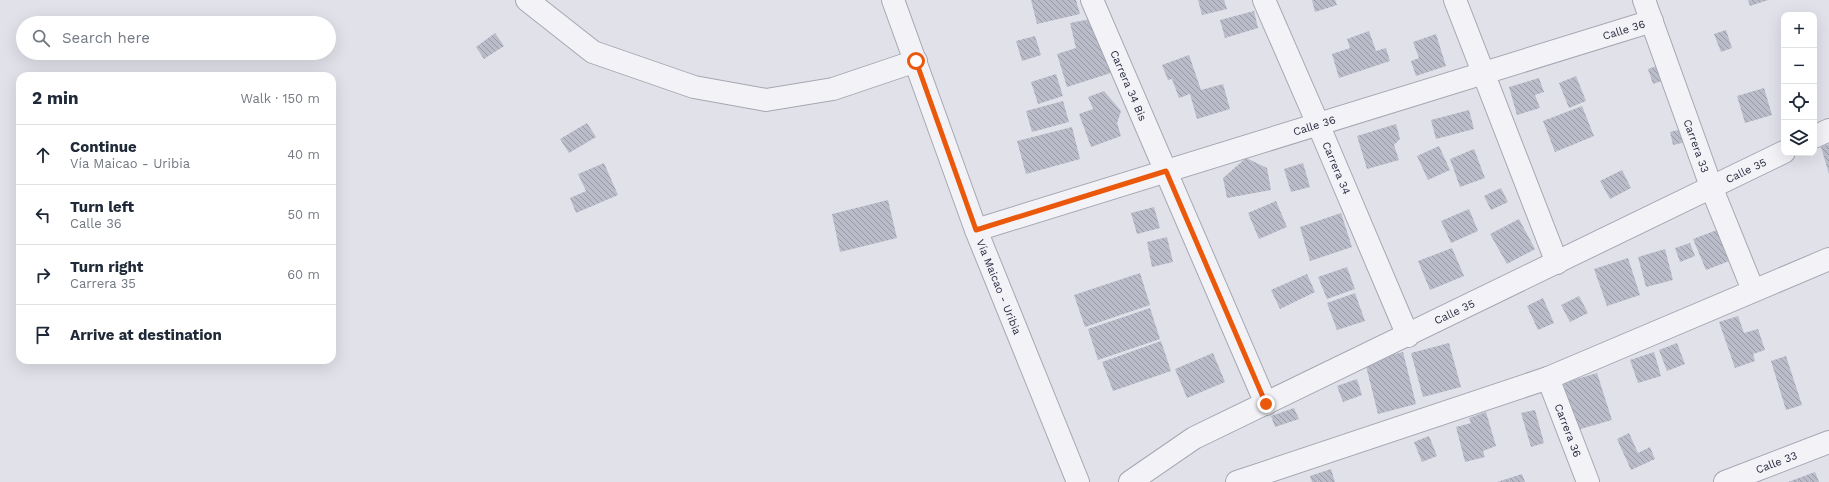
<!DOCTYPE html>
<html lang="en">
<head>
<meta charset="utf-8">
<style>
  :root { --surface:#fff; --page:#f6f6f7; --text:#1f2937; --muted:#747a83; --line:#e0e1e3 }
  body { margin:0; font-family:"Work Sans",sans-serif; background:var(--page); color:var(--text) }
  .controls { position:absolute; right:12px; top:12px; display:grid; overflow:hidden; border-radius:8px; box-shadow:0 4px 16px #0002 }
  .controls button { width:36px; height:36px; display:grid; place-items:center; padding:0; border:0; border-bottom:1px solid var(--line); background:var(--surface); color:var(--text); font:20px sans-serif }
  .stop { position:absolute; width:12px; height:12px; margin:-9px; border:3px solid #ea580c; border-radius:50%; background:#fff }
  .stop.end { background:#ea580c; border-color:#fff; box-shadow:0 1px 4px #0008 }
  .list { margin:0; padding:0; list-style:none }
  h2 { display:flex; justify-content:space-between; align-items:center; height:52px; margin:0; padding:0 16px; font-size:17px }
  h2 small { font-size:13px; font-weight:400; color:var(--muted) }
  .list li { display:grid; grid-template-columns:26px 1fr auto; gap:12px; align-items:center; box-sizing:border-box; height:60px; padding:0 16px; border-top:1px solid var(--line) }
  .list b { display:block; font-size:15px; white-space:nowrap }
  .list p { margin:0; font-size:13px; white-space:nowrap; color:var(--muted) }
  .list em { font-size:13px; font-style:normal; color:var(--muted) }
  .icon { flex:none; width:22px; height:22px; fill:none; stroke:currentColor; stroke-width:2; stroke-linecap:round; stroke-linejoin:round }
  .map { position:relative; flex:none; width:1829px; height:482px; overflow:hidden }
  .search { position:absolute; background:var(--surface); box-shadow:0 4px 16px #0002; left:16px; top:16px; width:320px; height:44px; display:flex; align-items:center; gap:10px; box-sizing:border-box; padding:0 14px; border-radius:22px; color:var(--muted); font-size:15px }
  .panel { position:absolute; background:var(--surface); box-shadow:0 4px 16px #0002; left:16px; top:72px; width:320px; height:292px; border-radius:12px }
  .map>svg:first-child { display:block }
</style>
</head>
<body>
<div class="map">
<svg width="1829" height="482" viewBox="0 0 1829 482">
  <defs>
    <pattern id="building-back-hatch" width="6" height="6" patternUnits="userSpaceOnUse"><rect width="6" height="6" fill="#babcc9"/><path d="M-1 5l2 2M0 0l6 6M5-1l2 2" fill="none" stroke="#9799a5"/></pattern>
  </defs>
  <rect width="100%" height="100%" fill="#e0e1e9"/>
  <path fill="url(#building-back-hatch)" d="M1031,0h45l4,14 -43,10z
    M1198,0h26l3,9 -25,6z
    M1312,0h23l2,5 -22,7z
    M1748,0h20l-18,6z
    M1254,11l4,17 -33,10 -5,-18z
    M1096,18l18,54 -47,15 -10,-33 19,-6 -6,-25z
    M1726,30l6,18 -11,4 -7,-18z
    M1369,31l7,20 10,-3 4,13 -51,17 -7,-24 18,-6 -3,-9z
    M495,33l9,13 -20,13 -8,-12z
    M1436,34l10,32 -30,10 -5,-15 8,-3 -6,-16z
    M1035,36l6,19 -19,6 -6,-20z
    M1189,55l12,35 22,-6 7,25 -33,10 -7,-25 -11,4 -7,-19 -4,1 -6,-15z
    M1662,64l5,15 -14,5 -5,-15z
    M1056,74l7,22 -25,8 -7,-22z
    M1576,76l10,25 -17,7 -10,-25z
    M1539,78l5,14 -9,3 5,13 -23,7 -8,-28z
    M1764,88l8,27 -27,8 -8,-27z
    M1104,91l17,20 -4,12 4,13 -30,11 -12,-33 14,-5 -5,-12z
    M1063,101l6,21 -37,10 -6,-21z
    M1582,106l12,30 -39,16 -12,-31z
    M1469,110l5,19 -38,10 -5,-19z
    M587,123l9,14 -27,16 -9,-14z
    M1396,124l4,15 -6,6 5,15 -32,9 -10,-33z
    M1072,127l8,32 -54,15 -9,-33z
    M1686,128l4,13 -17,4 -3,-13z
    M1829,144v30l-8,-27z
    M1439,146l11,24 -22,10 -11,-24z
    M1474,149l11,29 -25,9 -10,-28z
    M1246,158l21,10 4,22 -44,8 -4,-20z
    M604,163l14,32 -42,18 -6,-15 16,-7 -8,-17z
    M1303,163l7,24 -19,5 -7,-23z
    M1622,170l9,18 -21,11 -10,-18z
    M1501,188l7,14 -17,8 -7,-14z
    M888,200l9,38 -57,14 -8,-38z
    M1276,201l11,26 -28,12 -11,-26z
    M1154,207l6,21 -23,6 -6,-21z
    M1469,209l9,22 -27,12 -10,-22z
    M1341,213l11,34 -42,14 -10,-34z
    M1519,219l16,30 -28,15 -17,-30z
    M1725,227l12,31 -31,12 -13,-31z
    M1167,237l6,25 -21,5 -5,-25z
    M1690,243l5,13 -15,6 -5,-14z
    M1452,248l12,28 -34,14 -12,-29z
    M1665,249l8,31 -27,7 -8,-30z
    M1628,258l12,37 -33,11 -13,-37z
    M1347,267l8,22 -28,10 -9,-22z
    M1140,273l10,32 -65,22 -11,-32z
    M1307,274l8,18 -35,17 -9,-19z
    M1355,293l10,28 -28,9 -10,-27z
    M1579,296l9,17 -18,9 -9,-17z
    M1543,298l11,25 -16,7 -11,-24z
    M1150,308l10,31 -62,21 -10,-31z
    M1738,316l6,17 14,-4 7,21 -12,4 2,7 -20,7 -16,-46z
    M1161,341l10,30 -58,20 -11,-29z
    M1449,343l12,44 -38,10 -12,-44z
    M1677,343l8,21 -18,7 -8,-21z
    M1403,352l13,52 -38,10 -13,-52z
    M1654,352l7,24 -23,7 -8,-23z
    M1213,353l12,29 -38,16 -12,-29z
    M1786,356l16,49 -16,5 -15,-49z
    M1597,373l15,47 -35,10 -14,-47z
    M1357,379l5,16 -19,7 -6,-16z
    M1294,408l5,11 -24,8 -4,-11z
    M1535,410l9,33 -13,4 -10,-34z
    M1486,412l10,34 -13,5 2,6 -20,5 -9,-35 15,-4 -2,-5z
    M1629,433l9,20 12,-6 5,12 -24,11 -14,-31z
    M1429,436l8,20 -15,6 -8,-20z
    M1331,469l4,13h-23l-2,-6z
    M1815,472l4,10h-31z
    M1522,474l3,8h-28z"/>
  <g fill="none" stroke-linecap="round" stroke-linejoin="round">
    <g stroke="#a5a7b3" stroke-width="24">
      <g id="minor">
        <path d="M527,0l66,52 101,35 72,13 67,-11 83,-28"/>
        <path id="s1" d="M893,0l83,230 102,252"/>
        <path id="s2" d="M1092,0l174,404"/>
        <path id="s3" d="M1264,0l54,124 90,212"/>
        <path d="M1455,0l102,263"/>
        <path id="s4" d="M1644,0l68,189 41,101"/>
        <path d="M1814,137l15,-7"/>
        <path id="s5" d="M976,230l676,-209"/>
        <path id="s6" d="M1548,378l40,104"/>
        <path id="s7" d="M1130,482l64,-44 590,-286"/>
        <path d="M1237,482l311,-104 281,-119"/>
        <path id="s8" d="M1725,482l104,-40"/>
      </g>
    </g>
    <use href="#minor" stroke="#f3f3f7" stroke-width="22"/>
  </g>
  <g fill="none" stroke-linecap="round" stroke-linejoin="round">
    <path stroke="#ea580c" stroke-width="5" d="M916,61l60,169 190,-59 100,233"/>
  </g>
  <g text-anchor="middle" stroke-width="3" stroke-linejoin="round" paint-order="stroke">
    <g font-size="11" fill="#282c41" stroke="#eff1f7">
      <text dy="4" stroke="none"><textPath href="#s5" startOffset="678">Calle 36</textPath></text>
      <text dy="4" stroke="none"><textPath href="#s2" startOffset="93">Carrera 34 Bis</textPath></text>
      <text dy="4" stroke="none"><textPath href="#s5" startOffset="354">Calle 36</textPath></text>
      <text dy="4" stroke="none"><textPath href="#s4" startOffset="155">Carrera 33</textPath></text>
      <text dy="4" stroke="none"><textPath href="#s3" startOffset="183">Carrera 34</textPath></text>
      <text dy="4" stroke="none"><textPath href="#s7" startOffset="691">Calle 35</textPath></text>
      <text dy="4" stroke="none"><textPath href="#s1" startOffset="306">Vía Maicao - Uribia</textPath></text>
      <text dy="4" stroke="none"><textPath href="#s7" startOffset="367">Calle 35</textPath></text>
      <text dy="4" stroke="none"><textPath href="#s6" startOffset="56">Carrera 36</textPath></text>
      <text dy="4" stroke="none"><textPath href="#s8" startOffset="55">Calle 33</textPath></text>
    </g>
  </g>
</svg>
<div class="controls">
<button>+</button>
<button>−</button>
<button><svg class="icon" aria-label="locate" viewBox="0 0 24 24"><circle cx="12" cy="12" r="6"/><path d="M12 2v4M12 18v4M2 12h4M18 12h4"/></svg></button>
<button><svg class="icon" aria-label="layers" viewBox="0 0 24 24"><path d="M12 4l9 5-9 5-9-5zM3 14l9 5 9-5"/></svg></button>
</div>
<div class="stop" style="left:916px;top:61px"></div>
<div class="stop end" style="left:1266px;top:404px"></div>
<div class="search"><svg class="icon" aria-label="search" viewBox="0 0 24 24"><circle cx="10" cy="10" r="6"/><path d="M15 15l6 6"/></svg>Search here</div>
<section class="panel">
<h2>2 min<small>Walk · 150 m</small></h2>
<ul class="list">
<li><svg class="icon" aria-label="ahead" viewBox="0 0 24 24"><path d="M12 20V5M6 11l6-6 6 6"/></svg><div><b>Continue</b><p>Vía Maicao - Uribia</p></div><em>40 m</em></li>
<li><svg class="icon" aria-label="left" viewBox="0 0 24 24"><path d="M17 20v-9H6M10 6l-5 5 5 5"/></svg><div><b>Turn left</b><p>Calle 36</p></div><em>50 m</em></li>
<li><svg class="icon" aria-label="right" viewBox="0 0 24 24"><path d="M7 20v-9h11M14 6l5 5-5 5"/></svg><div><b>Turn right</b><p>Carrera 35</p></div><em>60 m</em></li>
<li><svg class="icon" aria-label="arrive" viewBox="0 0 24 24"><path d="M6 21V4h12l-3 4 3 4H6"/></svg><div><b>Arrive at destination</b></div></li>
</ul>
</section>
</div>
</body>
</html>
